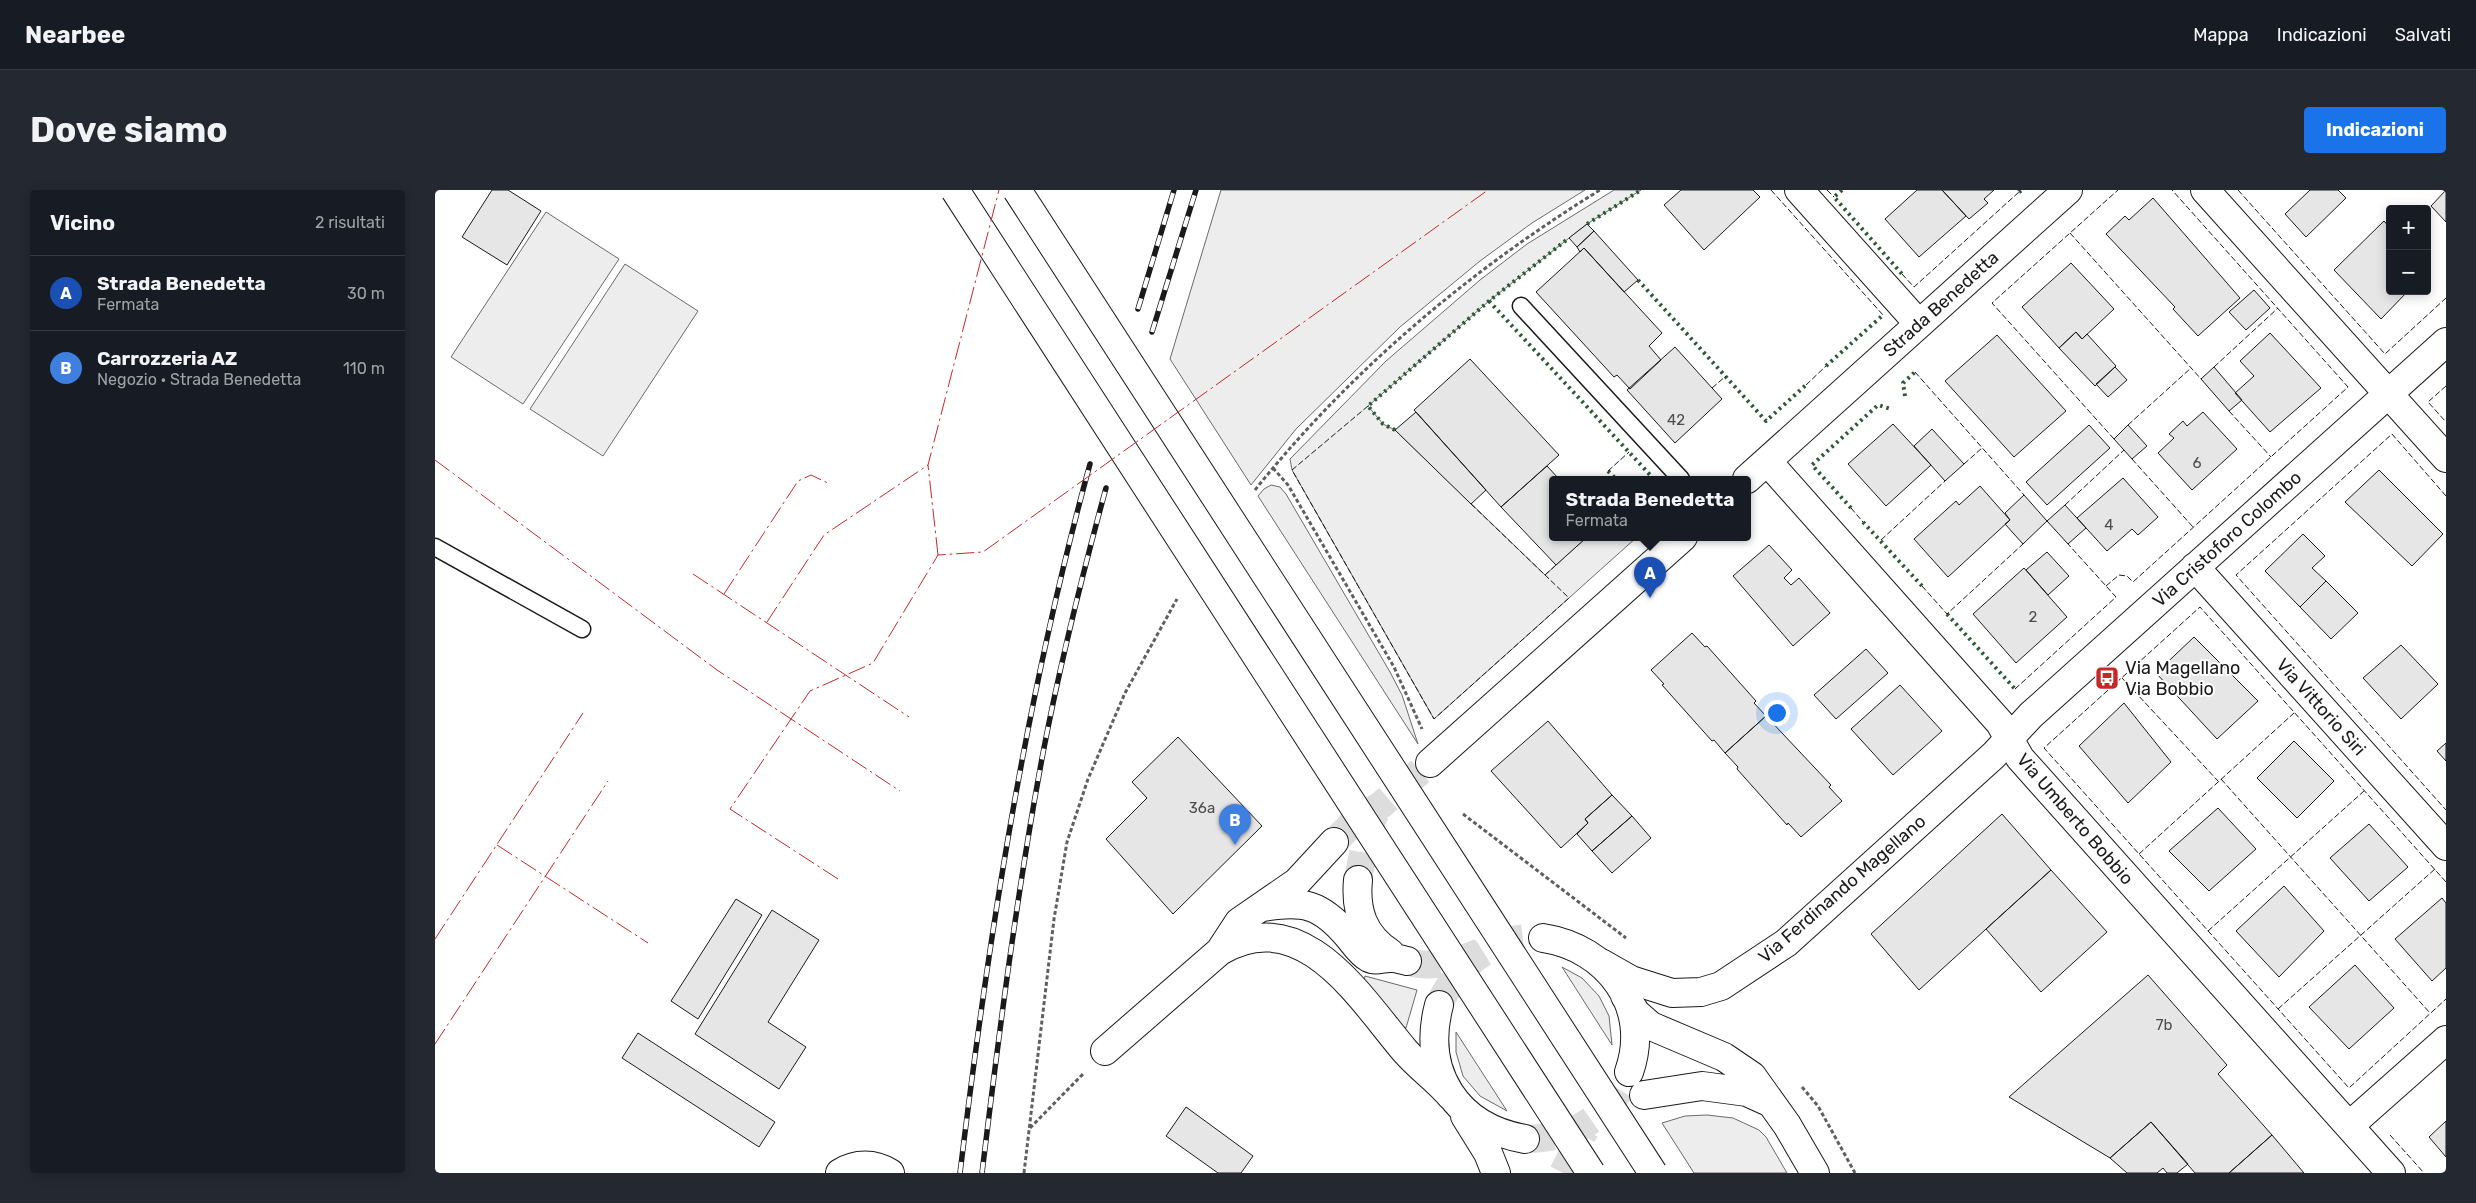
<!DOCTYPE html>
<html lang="it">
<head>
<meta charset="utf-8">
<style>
  :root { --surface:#171b24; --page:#242831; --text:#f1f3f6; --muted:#9ea1a6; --line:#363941; --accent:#1a73e8 }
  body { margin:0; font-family:Rubik,sans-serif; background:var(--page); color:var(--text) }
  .controls { position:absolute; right:15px; top:15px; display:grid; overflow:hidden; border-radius:5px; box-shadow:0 2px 12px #0003 }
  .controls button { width:45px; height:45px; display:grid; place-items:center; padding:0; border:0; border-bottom:1px solid var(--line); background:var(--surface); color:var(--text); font:25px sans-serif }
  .you { position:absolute; left:1341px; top:522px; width:18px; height:18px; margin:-12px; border:4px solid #fff; border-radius:50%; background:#1a73e8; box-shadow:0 0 0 8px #1a73e833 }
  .badge { display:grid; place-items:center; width:32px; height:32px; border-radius:50%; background:var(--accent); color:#fff; font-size:16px; font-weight:700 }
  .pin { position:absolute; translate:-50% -41px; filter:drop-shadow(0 1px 2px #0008) }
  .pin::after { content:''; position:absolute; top:26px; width:18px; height:15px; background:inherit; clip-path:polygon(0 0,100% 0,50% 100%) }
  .popup { position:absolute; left:1114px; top:286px; width:202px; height:65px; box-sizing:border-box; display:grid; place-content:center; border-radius:5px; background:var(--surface); filter:drop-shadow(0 1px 4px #0005); font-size:16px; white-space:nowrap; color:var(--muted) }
  .popup b { font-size:19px; color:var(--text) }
  .popup::after { content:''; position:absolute; left:50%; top:100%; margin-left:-10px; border:10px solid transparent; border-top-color:var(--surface) }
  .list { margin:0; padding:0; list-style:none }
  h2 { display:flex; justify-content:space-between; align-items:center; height:65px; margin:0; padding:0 20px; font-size:21px }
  h2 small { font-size:16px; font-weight:400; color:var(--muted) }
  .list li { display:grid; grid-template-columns:32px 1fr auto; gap:15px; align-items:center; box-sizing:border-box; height:75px; padding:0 20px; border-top:1px solid var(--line) }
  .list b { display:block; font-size:19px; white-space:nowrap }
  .list p { margin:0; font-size:16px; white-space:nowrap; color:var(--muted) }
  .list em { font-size:16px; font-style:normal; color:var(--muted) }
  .map { position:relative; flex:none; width:2011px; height:983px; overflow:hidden; border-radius:5px }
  header { display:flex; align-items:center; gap:30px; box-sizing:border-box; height:70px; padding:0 25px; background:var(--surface); border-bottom:1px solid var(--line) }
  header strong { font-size:24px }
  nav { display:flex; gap:28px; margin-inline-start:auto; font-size:18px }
  .intro { display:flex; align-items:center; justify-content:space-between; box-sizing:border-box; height:120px; padding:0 30px }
  h1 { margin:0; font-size:35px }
  .button { padding:12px 22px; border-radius:5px; background:var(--accent); color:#fff; font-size:18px; font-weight:700 }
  main { display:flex; gap:30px; padding:0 30px }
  aside { flex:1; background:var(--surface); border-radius:5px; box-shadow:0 2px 12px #0003 }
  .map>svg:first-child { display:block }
</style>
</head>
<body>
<header>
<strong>Nearbee</strong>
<nav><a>Mappa</a><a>Indicazioni</a><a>Salvati</a></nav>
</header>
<div class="intro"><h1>Dove siamo</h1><a class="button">Indicazioni</a></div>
<main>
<aside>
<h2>Vicino<small>2 risultati</small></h2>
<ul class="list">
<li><span class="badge" style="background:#1a4fb4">A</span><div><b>Strada Benedetta</b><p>Fermata</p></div><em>30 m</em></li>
<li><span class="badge" style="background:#3f7fe0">B</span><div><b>Carrozzeria AZ</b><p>Negozio · Strada Benedetta</p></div><em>110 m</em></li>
</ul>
</aside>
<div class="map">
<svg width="2011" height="983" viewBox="0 0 2011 983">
  <rect width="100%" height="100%" fill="#fff"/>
  <path fill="#ededed" stroke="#6a6a6a" d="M786,0h364l-53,33 -52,38 -80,66 -104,102 -45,56 -81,-126z
    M1179,0h27l-54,34 -98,77 -121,105 15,18 12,6 150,145 42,-38h50l-203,182 -142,-249 -2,-11 96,-98 94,-81 47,-36z
    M111,22l73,47 -96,145 -72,-47z
    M190,74l73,47 -95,145 -73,-47z
    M836,295l9,2 6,7 104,178 12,23 16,49 -160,-248 6,-7z
    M1127,777l20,11 17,18 10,20 3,29z
    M930,786l52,14 -11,38 -4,-2 -38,-46z
    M1021,842l51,79 -27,-15 -17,-20 -7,-24z
    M1272,925l26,3 26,12 7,7 21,36h-93l-32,-50 23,-7z"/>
  <path fill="#e6e6e6" stroke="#1a1a1a" d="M57,0h16l33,21 -34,54 -45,-28z
    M1246,0h72l7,7 -56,53 -40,-45z
    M1482,0h25l24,26 -47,41 -34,-38z
    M1507,0h52l-10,9 4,4 -19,16z
    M1875,0h28l8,8 -40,39 -21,-23z
    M2011,0v32l-15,-16z
    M1718,8l87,100 -42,38 -25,-27 2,-2 -69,-73 19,-18 4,4z
    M1949,31l6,7v63h18l-27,28 -47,-49z
    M1152,34l7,7 -17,16 -8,-9z
    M1159,41l44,49 -14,12 -40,-44 -4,4 -3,-5z
    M1149,58l78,85 -13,13 12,14 -31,29 -13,-14 -3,2 -78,-85z
    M1636,73l43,46 -32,30 -6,-7 -17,16 -37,-41z
    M1819,100l16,18 -24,22 -17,-18z
    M1641,142l6,7 5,-5 29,32 -21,20 -36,-38z
    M1835,143l51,55 -51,44 -35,-39 19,-17 -14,-15z
    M1562,145l69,76 -52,46 -69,-76z
    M1240,157l47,52 -47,44 -48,-53z
    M1035,169l89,96 -58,52 -87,-97z
    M1680,177l12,13 -19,17 -12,-13z
    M1779,177l28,33 -13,11 -28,-32z
    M981,222l70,78 -15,14 -76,-74z
    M1768,222l34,37 -45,41 -34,-37 16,-15 -5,-4 14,-13 4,5z
    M1458,234l38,41 -45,41 -38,-42z
    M1654,235l21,23 -63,57 -21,-23z
    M1693,235l19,21 -15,13 -18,-20z
    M1497,239l32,35 -19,17 -31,-35z
    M1112,276l12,13h-6v58h34l-31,28 -55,-58z
    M1944,280l64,64 -31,32 -67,-64z
    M1688,288l35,39 -20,18 -6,-6 -25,22 -30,-33z
    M1545,296l30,34 -62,57 -34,-38 42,-38 3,4z
    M1589,305l23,26 -24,23 -18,-20 5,-4 -5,-7z
    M1630,315l21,23 -18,16 -21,-23z
    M1868,344l22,22 -13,12 14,13 -26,26 -35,-36z
    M1334,355l23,25 -8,8 7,7 8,-7 31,35 -37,33 -60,-70z
    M1612,362l22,24 -21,19 -22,-25z
    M1589,378l43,49 -51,46 -43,-49z
    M1891,391l32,32 -27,26 -31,-32z
    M1257,443l13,14 2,-1 49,55 -2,2 12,13 -41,37 -11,-13 -2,1 -50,-56 2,-1 -13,-14z
    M1759,447l64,64 -41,38 -61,-66z
    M1966,455l37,39 -37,35 -38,-41z
    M1431,459l22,24 -52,46 -22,-24z
    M1465,495l42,46 -49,44 -42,-46z
    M1689,513l47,59 -43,41 -49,-57z
    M1331,526l65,69 -2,2 13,14 -41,36 -13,-14 -1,2 -50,-56 1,-2 -13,-14z
    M1113,531l64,74 -27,24 3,4 -27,25 -70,-77z
    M743,547l84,89 -89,88 -67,-75 41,-41 -15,-16z
    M1859,551l40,40 -37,37 -40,-40z
    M2011,553v18l-9,-10z
    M1177,605l20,21 -40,35 -15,-17 11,-11 -3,-4z
    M1783,618l38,41 -47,42 -40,-40z
    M1567,624l49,56 -132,120 -48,-56z
    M1197,626l19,22 -39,35 -20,-22z
    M1934,634l39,43 -39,34 -39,-43z
    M1616,680l56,62 -66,60 -55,-63z
    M1849,696l40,45 -45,46 -43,-46z
    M2007,708l4,5v65l-14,13 -37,-42z
    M301,709l26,16 -64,104 -27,-18z
    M337,720l47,30 -51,82 38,25 -27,42 -84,-55z
    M1920,775l39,43 -45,41 -40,-42z
    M1713,785l79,90 -9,9 54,61 -43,38h-34l-44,-51 -41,36 -101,-61z
    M203,843l137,89 -16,25 -137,-89z
    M751,917l67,49 -12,17h-23l-52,-37z
    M2011,931v36l-17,-20z
    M1716,932l37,42 -11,9h-10l-4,-5 -6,5h-30l-17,-15z
    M1837,945l32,38h-75z"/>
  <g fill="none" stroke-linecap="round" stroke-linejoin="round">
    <path stroke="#ddd" stroke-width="28" stroke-dasharray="28 14" stroke-linecap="butt" d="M899,652l23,-23 24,-14 49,-42
      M923,690l9,-49 9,-19
      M977,773c29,5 54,-4 80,-16"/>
    <path stroke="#ddd" stroke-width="28" stroke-dasharray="28 14" stroke-linecap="butt" d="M1004,815c18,-41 57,-71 104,-67
      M1090,949c49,0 85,-22 104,-67
      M1128,983l22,-43"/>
    <g stroke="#1a1a1a" stroke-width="19">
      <path id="service" d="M1086,116l160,173
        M0,357l147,82"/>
    </g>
    <g stroke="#1a1a1a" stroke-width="30">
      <path id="minor" d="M1364,0l120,134
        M1770,0l241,268
        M1332,271l233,262 20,35 371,415
        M1312,289l321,-289
        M1760,377l251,279
        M995,573l253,-226
        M923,690c-3,31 5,55 32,73
        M828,717c40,-7 58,-3 85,29 6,7 12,17 21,22 8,4 14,-1 23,0 5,0 10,2 15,3
        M785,761c83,-49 140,47 185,100 14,16 32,29 46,45
        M1166,773l30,17 41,13 29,-1 20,-6 65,-43 208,-188 37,-40 415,-373
        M670,861l115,-100 19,-29 58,-40 37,-40
        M1914,936l97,-86
        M405,983c16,-10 34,-10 50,0"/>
    </g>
    <g stroke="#1a1a1a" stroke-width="30">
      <path id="tertiary" d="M1108,748c65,10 109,69 86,134
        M1190,806l11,17 15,13 73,31 28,19 35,49 28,48
        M1004,815c-18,68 18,122 86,134
        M1209,905l58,-9 45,6 22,10
        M1030,926l23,37 8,20"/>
    </g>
    <path stroke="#5f5f5f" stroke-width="3" stroke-dasharray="4 2.5" stroke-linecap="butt" d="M838,278l15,17 106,182 28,62
      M820,300c96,-120 214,-219 345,-300
      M1028,624l163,124
      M1367,897l16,19 37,67
      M595,938l53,-54
      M589,983l30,-254 13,-77 21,-63 37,-86 52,-94"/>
    <use href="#service" stroke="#fff" stroke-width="16"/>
    <use href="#minor" stroke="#fff" stroke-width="28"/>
    <use href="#tertiary" stroke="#fff" stroke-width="28"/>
    <g stroke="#1a1a1a" stroke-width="5.5">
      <path id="rail" d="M703,119l36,-119
        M717,142l44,-142
        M525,983c29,-239 66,-476 130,-709
        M547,983c17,-140 35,-281 61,-420 17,-89 39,-177 63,-265"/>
    </g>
    <use href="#rail" stroke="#fff" stroke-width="4" stroke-dasharray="11" stroke-linecap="butt"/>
    <g stroke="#1a1a1a" stroke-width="30" stroke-linecap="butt">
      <path id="trunk-bridge" d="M520,0l636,983
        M582,0l636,983"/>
    </g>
    <use href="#trunk-bridge" stroke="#fff" stroke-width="28"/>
    <path stroke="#2b5a34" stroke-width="4" stroke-dasharray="2.5 4" stroke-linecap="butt" d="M1407,0l-8,7 68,77
      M1584,2l3,-2
      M1152,34l54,-34
      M1203,90l128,141 40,-36
      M1054,111l163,176
      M1391,176l57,-51
      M1470,206l-2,-13 12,-11
      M960,240l-12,-6 -15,-18 121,-105 80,-63
      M1173,281l8,8
      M1416,318l-39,-43 66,-60 13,4
      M1428,332l59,64
      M1512,424l68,75"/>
    <path stroke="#1a1a1a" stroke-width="1" stroke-dasharray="6 2.5" stroke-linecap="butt" d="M1336,0l112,125
      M1392,0l7,7
      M1803,0l147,164 61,-56
      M1635,43l131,146
      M1467,84l12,13 105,-95 -2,-2
      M1779,177l64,-59
      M1480,182l109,123
      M1371,195l20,-19
      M2011,196l-18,16 18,20
      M1277,198l14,-12
      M933,216l-76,64 142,249 135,-121 -98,-94
      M1794,221l42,46
      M1693,235l63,-57
      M1679,249l-122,-136 126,-113
      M1697,269l61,68
      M1529,274l18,-16
      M1173,281l21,-19
      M2011,306l-54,-62 -156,141 210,235
      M1630,315l59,-55
      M1416,318l12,14
      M1446,350l64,-59
      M1110,385l11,-10
      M1487,396l25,28 76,-70
      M1671,396l13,-11 8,1 6,6 215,-195 -176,-197
      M1687,488l96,103
      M1580,499l101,-92 -48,-53
      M1786,589l209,234
      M1704,664l155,-141
      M2011,692l-246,-275 -156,141 305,340 97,-89
      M1773,741l156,-140
      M1843,819l157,-140
      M1955,945l34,38"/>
    <path stroke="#c62828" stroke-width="1" stroke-dasharray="18 4 2.5 4" stroke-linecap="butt" d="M0,270l282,210 183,121
      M503,365l-10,-90 71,-275
      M258,384l216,143
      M289,404l74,-113 13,-6 19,9
      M332,432l57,-87 104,-70
      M62,655l151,98
      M403,689l-108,-70 80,-118 63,-28 65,-108 45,-3 505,-362
      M0,749l148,-226
      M0,854l173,-263"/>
  </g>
  <defs>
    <g id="bus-square" transform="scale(1.25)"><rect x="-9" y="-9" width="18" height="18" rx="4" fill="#c62828" stroke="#fff"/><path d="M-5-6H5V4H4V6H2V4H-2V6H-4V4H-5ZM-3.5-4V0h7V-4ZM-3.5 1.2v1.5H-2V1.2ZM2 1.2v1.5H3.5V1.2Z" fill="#fff"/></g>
  </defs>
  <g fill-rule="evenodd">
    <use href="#bus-square" x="1672" y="488"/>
  </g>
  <g text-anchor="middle" stroke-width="4" stroke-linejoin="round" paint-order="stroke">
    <g font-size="15" fill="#4d4d4d">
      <text x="1241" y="235">42</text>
      <text x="1762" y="278">6</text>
      <text x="1674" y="340">4</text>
      <text x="1598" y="432">2</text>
      <text x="767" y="623">36a</text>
      <text x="1729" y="840">7b</text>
    </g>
    <g font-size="18" fill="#1a1a1a" stroke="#fff">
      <text transform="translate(1506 114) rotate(-42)" y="6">Strada Benedetta</text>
      <text transform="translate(1792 349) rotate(-42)" y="6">Via Cristoforo Colombo</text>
      <text transform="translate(1886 517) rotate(48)" y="6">Via Vittorio Siri</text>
      <text transform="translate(1640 629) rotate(49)" y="6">Via Umberto Bobbio</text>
      <text transform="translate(1407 699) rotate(-41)" y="6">Via Ferdinando Magellano</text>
    </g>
    <g font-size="18" fill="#1a1a1a" stroke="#fff" text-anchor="start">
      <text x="1690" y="484">Via Magellano<tspan x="1690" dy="21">Via Bobbio</tspan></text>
    </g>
  </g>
</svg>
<div class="controls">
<button>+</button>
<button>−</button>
</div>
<div class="you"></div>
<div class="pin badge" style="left:1215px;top:408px;background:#1a4fb4">A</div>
<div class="popup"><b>Strada Benedetta</b>Fermata</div>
<div class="pin badge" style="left:800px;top:655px;background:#3f7fe0">B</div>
</div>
</main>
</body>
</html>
